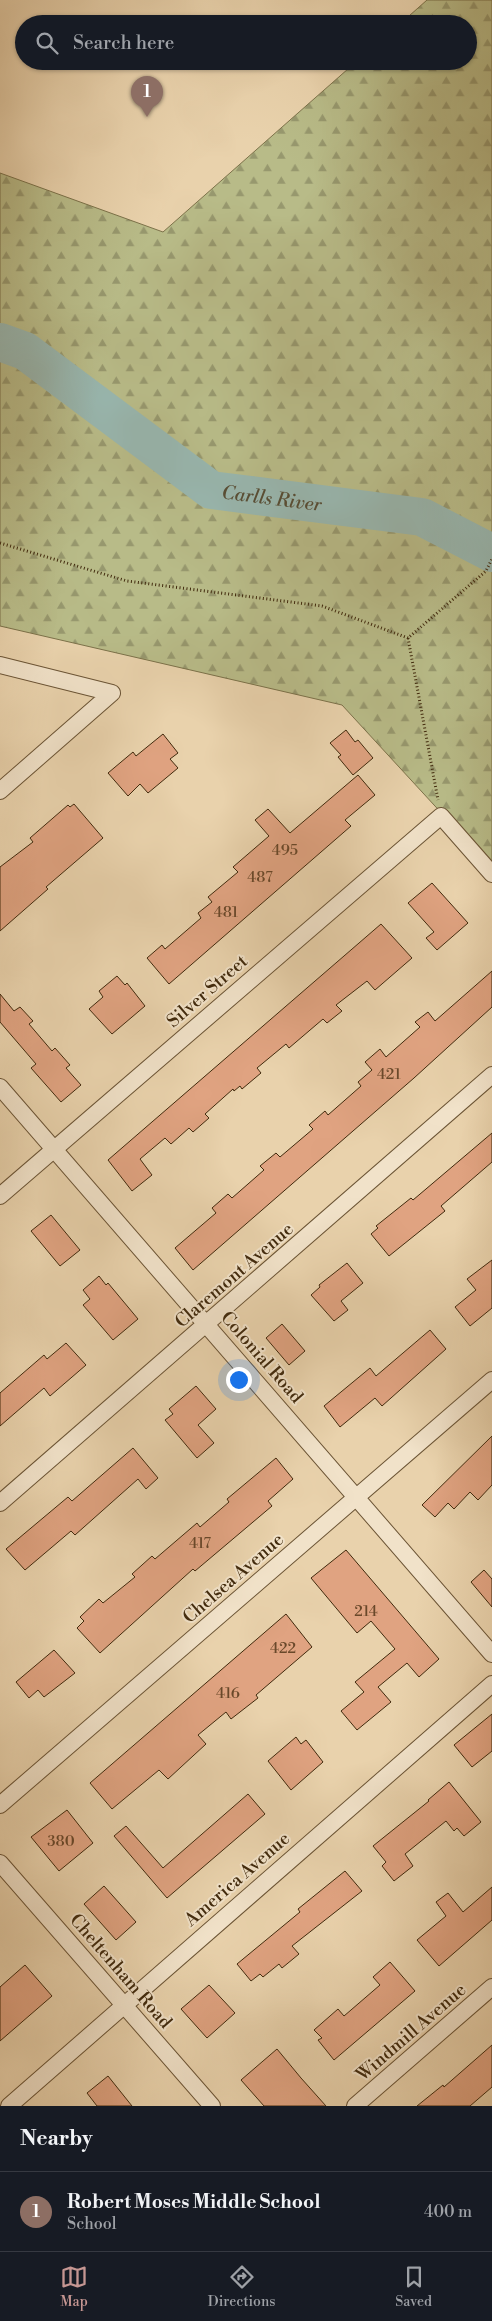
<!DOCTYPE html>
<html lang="en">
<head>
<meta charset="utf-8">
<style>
  :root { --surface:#171b24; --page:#242831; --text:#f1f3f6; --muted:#9ea1a6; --line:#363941; --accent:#c59692 }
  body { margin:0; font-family:"Libre Bodoni",serif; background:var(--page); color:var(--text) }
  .you { position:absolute; left:238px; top:1379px; width:18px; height:18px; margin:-12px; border:4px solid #fff; border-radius:50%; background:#1a73e8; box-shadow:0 0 0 8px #1a73e833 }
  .badge { display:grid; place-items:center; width:32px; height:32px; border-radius:50%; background:var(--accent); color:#fff; font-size:16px; font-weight:700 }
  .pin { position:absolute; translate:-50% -41px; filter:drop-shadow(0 1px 2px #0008) }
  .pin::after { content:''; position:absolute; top:26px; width:18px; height:15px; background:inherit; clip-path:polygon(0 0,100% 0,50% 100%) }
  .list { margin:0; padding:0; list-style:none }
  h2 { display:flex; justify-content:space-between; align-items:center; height:65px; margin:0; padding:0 20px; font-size:21px }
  h2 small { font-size:16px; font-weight:400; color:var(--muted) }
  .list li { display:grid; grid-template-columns:32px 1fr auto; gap:15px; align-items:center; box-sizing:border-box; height:80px; padding:0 20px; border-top:1px solid var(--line) }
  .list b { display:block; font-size:19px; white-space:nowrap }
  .list p { margin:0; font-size:16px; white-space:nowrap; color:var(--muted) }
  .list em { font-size:16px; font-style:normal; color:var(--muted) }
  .icon { flex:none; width:28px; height:28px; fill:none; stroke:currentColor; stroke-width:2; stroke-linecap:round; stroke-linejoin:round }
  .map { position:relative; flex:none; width:492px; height:2106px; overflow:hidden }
  .search { position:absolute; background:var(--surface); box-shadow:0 1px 4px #0004; left:15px; right:15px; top:15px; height:55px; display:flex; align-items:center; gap:12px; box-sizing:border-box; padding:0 18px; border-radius:28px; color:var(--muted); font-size:19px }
  .sheet { height:145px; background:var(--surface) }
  nav { display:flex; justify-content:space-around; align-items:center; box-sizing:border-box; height:70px; border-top:1px solid var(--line); background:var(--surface); font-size:14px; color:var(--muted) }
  nav a { display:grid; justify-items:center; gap:2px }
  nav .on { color:var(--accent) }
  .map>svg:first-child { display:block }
</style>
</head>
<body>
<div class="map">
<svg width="492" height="2106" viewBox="0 0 492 2106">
  <defs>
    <pattern id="forest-firs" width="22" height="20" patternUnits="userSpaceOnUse" patternTransform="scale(1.25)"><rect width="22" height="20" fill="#b8bb88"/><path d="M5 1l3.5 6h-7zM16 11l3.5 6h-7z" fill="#97986e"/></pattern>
  </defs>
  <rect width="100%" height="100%" fill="#e9d2ac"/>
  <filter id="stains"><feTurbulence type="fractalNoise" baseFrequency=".004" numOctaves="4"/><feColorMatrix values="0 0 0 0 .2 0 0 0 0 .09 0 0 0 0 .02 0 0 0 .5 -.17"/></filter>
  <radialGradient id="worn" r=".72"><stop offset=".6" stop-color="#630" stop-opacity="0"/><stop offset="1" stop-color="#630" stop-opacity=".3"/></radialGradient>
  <path fill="url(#forest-firs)" stroke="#7c724a" d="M427,0h65v868l-150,-163 -342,-79v-453l163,59 194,-171h111v-37h-68z"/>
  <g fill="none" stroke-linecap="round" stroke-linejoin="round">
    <path stroke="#98b6ae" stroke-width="38" id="s1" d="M0,342l25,9 186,139 211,27 70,36"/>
  </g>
  <path fill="#e0a381" stroke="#412a0d" d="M346,730l9,12 3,-2 15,18 -20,17 -15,-18 3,-2 -11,-12z
    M163,734l15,19 -8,6 8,9 -30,25 -8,-9 -12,12 -20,-23 25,-21 3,4z
    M358,775l17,20 -30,25 6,6 -182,158 -22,-26 15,-13 3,4 36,-31 -3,-5 14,-11 -4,-5 30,-25 -5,-5 36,-31 -14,-16 13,-11 22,24z
    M74,804l29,34 -57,49 2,2 -48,42v-64l33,-25 -3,-4 38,-33 2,2z
    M432,883l36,40 -31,27 -11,-12 8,-6 -26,-29z
    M381,924l31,34 -37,32 -8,-9 -31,24 6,6 -15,12 -4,-4 -34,29 -3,-4 -29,24 4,5 -19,16 -2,-3 -6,5 -1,-2 -28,25 4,4 -16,14 -4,-4 -18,16 -6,-6 -25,21 12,16 -20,16 -24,-31z
    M492,971v36l-78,71 -221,192 -18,-22 41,-35 -4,-5 16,-14 4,4 32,-28 -4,-4 16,-13 4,4 33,-28 -4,-4 16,-14 3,4 33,-29 -3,-4 14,-12 -7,-8 15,-13 6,8 34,-30 -5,-5 13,-10 7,9z
    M117,976l8,9 2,-2 18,23 -33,28 -23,-25 14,-12 -4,-6z
    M0,994l14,17 6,-4 13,14 -4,3 23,27 3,-3 15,17 -4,3 15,17 -20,17 -30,-34 5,-4 -36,-42z
    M492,1133v29l-51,44 4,5 -56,45 -18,-22 7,-6 -2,-2 35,-28 2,2z
    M51,1215l29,35 -20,16 -29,-35z
    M492,1260v48l-22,18 -15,-19 21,-17 -9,-11z
    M347,1263l16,20 -22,18 7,9 -14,11 -23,-26 9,-8 -1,-2z
    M99,1276l7,9 2,-2 30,36 -25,21 -30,-35 7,-6 -7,-9z
    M282,1324l23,27 -16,14 -23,-27z
    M430,1330l16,19 -64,57 -7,-8 -35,29 -16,-21 46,-38 6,8z
    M66,1343l20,22 -36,31 -6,-8 -44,38v-33l44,-38 3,4z
    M196,1386l20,23 -18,16 16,18 -17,15 -32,-38 8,-6 -4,-5z
    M492,1436v49l-14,15 -8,-8 -16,17 -6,-6 -13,14 -13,-12z
    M133,1448l25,30 -12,11 -8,-10 -63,56 -4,-4 -46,39 -19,-21 62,-52 4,4z
    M276,1458l17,21 -25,22 4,5 -77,65 -2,-2 -93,84 -23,-25 7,-7 -4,-4 19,-18 4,4 32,-26 -3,-3 20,-18 3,3 42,-36 3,4 29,-25 -2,-3z
    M346,1550l93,109 -20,18 -12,-14 -29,24 13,15 -34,28 -16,-19 23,-19 -9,-10 40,-33 -24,-28 -14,12 -46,-55z
    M484,1570l8,9v28l-21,-25z
    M286,1614l26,33 -56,48 2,3 -27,21 -5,-7 -28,23 8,9 -38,35 -9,-9 -47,39 -22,-26z
    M54,1650l21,23 -31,24 -6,-7 -9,8 -13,-16z
    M492,1714v37l-20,16 -18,-22z
    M296,1737l5,7 5,-4 17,22 -32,28 -23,-29z
    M449,1782l32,40 -17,14 -7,-8 -3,3 -8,-10 -41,33 8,12 -19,15 -12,-15 4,-4 -13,-16 56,-45 -1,-1z
    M248,1794l17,20 -98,84 -53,-62 12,-10 37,42z
    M67,1810l26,33 -34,28 -28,-34z
    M345,1871l17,20 -70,55 7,8 -17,14 -3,-4 -16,13 -3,-3 -9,7 -14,-17 63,-52 -2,-3z
    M104,1886l32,36 -20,18 -32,-36z
    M492,1887v33l-53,46 -22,-26 29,-24 -10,-14 12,-9 15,19z
    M390,1962l25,29 -81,69 -16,-20 4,-2 -8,-8 24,-21 6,7 36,-31 -7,-8z
    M25,1965l27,31 -52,45v-54z
    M209,1985l26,28 -28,25 -26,-29z
    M492,2045v42l-22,19h-53l26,-21 1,2z
    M277,2049l24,29 25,28h-62l-23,-26z
    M108,2076l24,30h-35l-10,-13z"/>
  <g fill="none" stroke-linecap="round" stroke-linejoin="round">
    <g stroke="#6b5435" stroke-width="18">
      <path id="minor" d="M0,665l112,28
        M0,791l112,-98
        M0,1087l492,567
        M0,1196l441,-380 51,58
        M0,1503l492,-428
        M0,1805l492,-425
        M0,1863l212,243
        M9,2106l483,-422
        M355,2106l137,-119"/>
    </g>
    <path stroke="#412a0d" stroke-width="3" stroke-dasharray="1 2.5" stroke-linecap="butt" d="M0,543l127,38 195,25 86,32 78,-67 6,-12
      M408,638l30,162"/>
    <use href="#minor" stroke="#f1e2c9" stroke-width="16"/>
  </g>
  <g text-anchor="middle" stroke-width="4" stroke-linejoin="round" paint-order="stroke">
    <g font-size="15" fill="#69482a">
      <text x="285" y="855">495</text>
      <text x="260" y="882">487</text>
      <text x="226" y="917">481</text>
      <text x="389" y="1079">421</text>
      <text x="200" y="1548">417</text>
      <text x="366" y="1616">214</text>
      <text x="283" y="1653">422</text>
      <text x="228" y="1698">416</text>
      <text x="61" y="1846">380</text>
    </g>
    <g font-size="18" fill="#412a0d" stroke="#f1e2c9">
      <text transform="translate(207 991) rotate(-41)" y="6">Silver Street</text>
      <text transform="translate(234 1275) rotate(-41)" y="6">Claremont Avenue</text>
      <text transform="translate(262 1357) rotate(49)" y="6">Colonial Road</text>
      <text transform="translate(233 1578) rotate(-41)" y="6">Chelsea Avenue</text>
      <text transform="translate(237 1879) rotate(-41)" y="6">America Avenue</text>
      <text transform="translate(121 1971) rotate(49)" y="6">Cheltenham Road</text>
      <text transform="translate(411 2032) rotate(-41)" y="6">Windmill Avenue</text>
    </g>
    <g font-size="19" font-style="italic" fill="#574d35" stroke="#f1e2c9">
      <text dy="7" stroke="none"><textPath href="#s1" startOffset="320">Carlls River</textPath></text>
    </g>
  </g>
  <rect width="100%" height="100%" filter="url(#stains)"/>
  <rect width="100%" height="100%" fill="url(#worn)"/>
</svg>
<div class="you"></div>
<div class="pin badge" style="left:147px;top:117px;background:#8d6e63">1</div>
<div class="search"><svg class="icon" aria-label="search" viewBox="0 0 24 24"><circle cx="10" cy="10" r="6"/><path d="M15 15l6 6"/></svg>Search here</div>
</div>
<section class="sheet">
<h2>Nearby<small></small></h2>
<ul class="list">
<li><span class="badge" style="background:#8d6e63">1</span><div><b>Robert Moses Middle School</b><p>School</p></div><em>400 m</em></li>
</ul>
</section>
<nav>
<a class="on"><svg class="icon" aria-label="map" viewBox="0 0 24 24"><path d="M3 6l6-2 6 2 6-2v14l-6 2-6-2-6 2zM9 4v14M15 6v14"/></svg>Map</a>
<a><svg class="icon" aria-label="directions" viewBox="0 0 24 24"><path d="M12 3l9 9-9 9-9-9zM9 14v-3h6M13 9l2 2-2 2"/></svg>Directions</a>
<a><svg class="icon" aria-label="saved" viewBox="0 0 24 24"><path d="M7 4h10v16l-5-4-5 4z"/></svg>Saved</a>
</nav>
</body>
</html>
